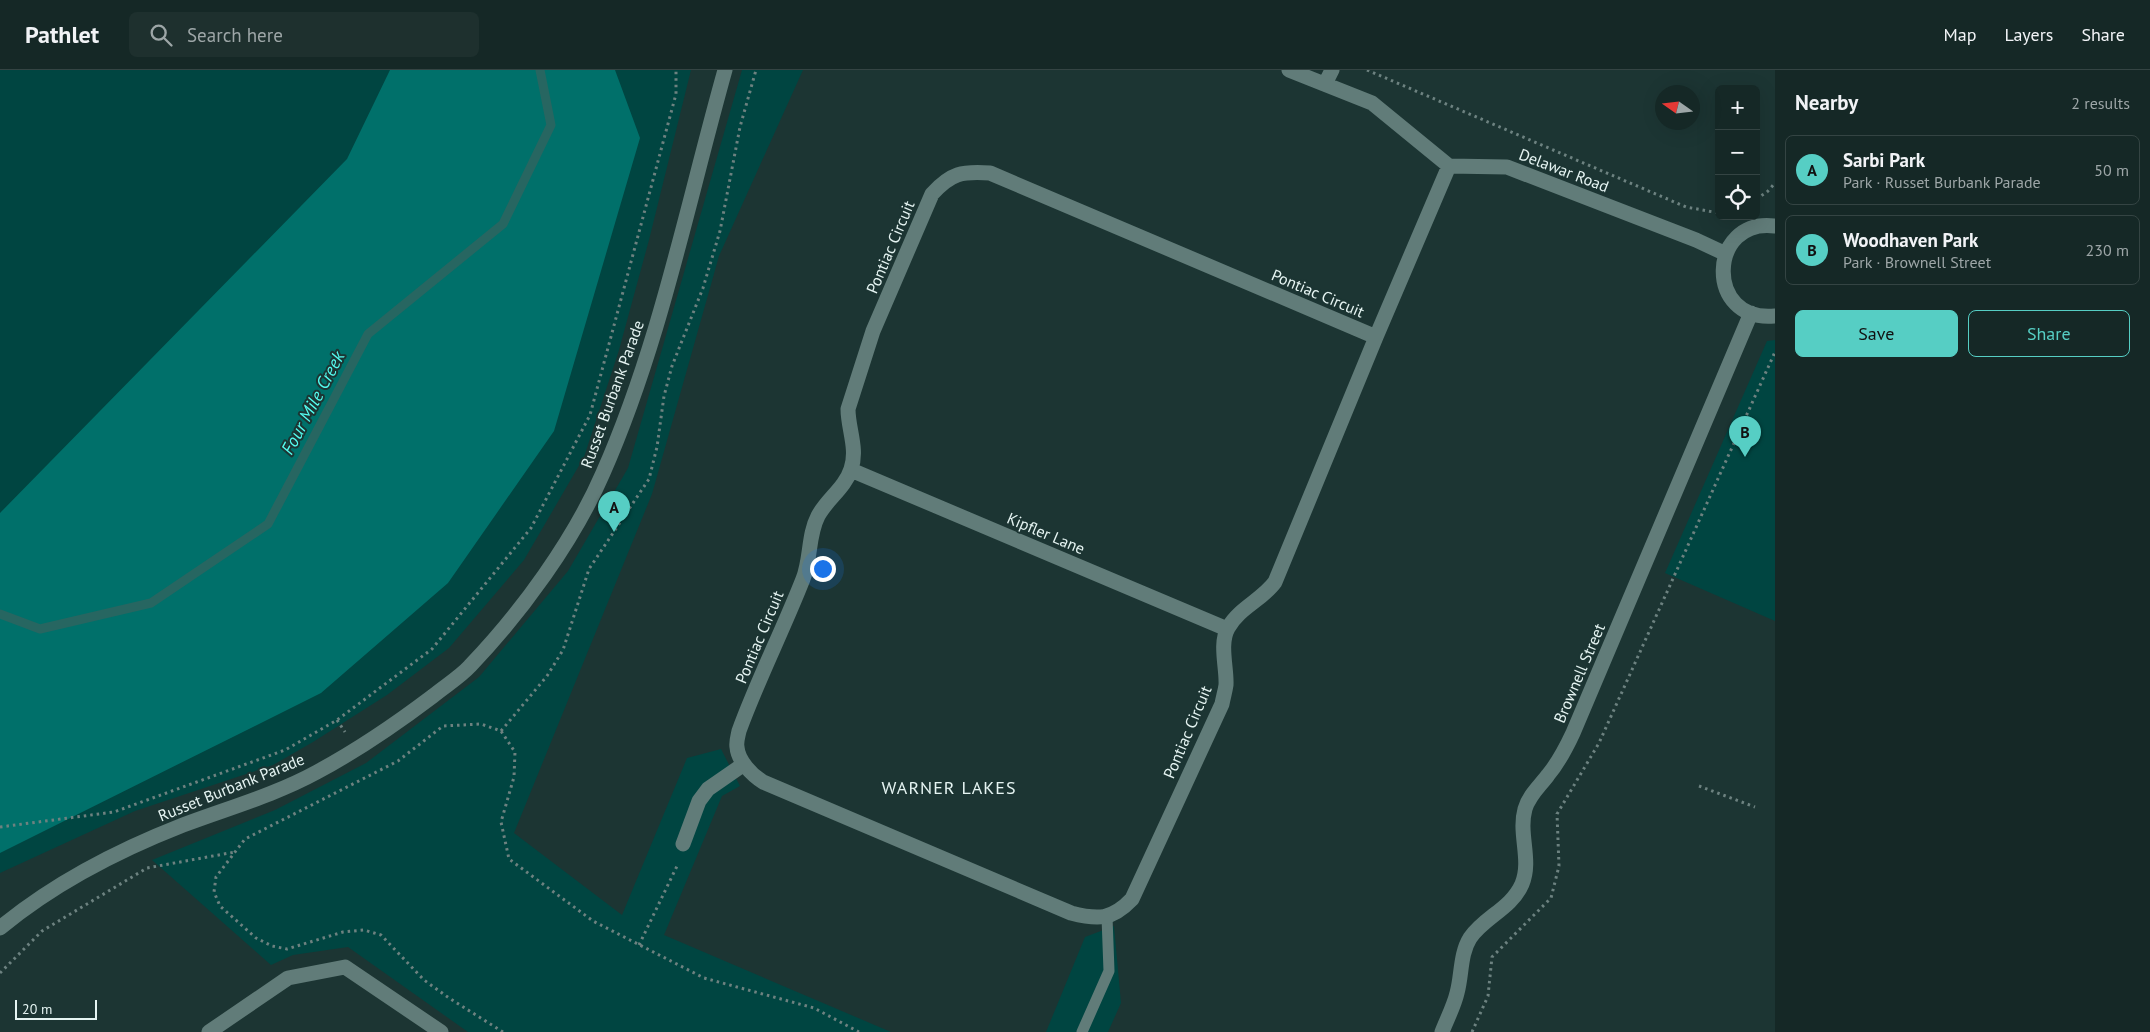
<!DOCTYPE html>
<html lang="en">
<head>
<meta charset="utf-8">
<style>
  :root { --surface:#152826; --page:#1e302e; --text:#f1f3f6; --muted:#9da6a7; --line:#344443; --accent:#56cec4 }
  body { margin:0; font-family:"PT Sans",sans-serif; background:var(--page); color:var(--text) }
  .controls { position:absolute; right:15px; top:15px; display:grid; overflow:hidden; border-radius:8px; box-shadow:0 5px 20px #0002 }
  .controls button { width:45px; height:45px; display:grid; place-items:center; padding:0; border:0; border-bottom:1px solid var(--line); background:var(--surface); color:var(--text); font:25px sans-serif }
  .compass { position:absolute; left:1655px; top:15px; width:45px; height:45px; border-radius:50%; background:var(--surface); box-shadow:0 5px 20px #0002; rotate:284deg }
  .scale { position:absolute; left:15px; bottom:12px; width:82px; box-sizing:border-box; padding-left:5px; border:2px solid #e5f4f2; border-top:0; font-size:14px; line-height:18px; white-space:nowrap; color:#e5f4f2; -webkit-text-stroke:4px #1c3533; paint-order:stroke }
  .you { position:absolute; left:822px; top:498px; width:18px; height:18px; margin:-12px; border:4px solid #fff; border-radius:50%; background:#1a73e8; box-shadow:0 0 0 8px #1a73e833 }
  .badge { display:grid; place-items:center; width:32px; height:32px; border-radius:50%; background:var(--accent); color:#111; font-size:16px; font-weight:700 }
  .pin { position:absolute; translate:-50% -41px; filter:drop-shadow(0 1px 2px #0008) }
  .pin::after { content:''; position:absolute; top:26px; width:18px; height:15px; background:inherit; clip-path:polygon(0 0,100% 0,50% 100%) }
  .list { margin:0; padding:0; list-style:none }
  h2 { display:flex; justify-content:space-between; align-items:center; height:65px; margin:0; padding:0 20px; font-size:21px }
  h2 small { font-size:16px; font-weight:400; color:var(--muted) }
  .list li { display:grid; grid-template-columns:32px 1fr auto; gap:15px; align-items:center; box-sizing:border-box; height:70px; margin:0 10px 10px; padding:0 10px; border:1px solid var(--line); border-radius:8px }
  .list b { display:block; font-size:19px; white-space:nowrap }
  .list p { margin:0; font-size:16px; white-space:nowrap; color:var(--muted) }
  .list em { font-size:16px; font-style:normal; color:var(--muted) }
  .actions { display:flex; gap:10px; padding:15px 20px }
  .actions a { flex:1; padding:11px 0; border:1px solid var(--accent); border-radius:8px; text-align:center; font-size:18px; color:var(--accent) }
  .actions .main { background:var(--accent); color:#111 }
  .icon { flex:none; width:28px; height:28px; fill:none; stroke:currentColor; stroke-width:2; stroke-linecap:round; stroke-linejoin:round }
  .map { position:relative; flex:none; width:1775px; height:962px; overflow:hidden }
  header { display:flex; align-items:center; gap:30px; box-sizing:border-box; height:70px; padding:0 25px; background:var(--surface); border-bottom:1px solid var(--line) }
  header strong { font-size:24px }
  nav { display:flex; gap:28px; margin-inline-start:auto; font-size:18px }
  .search { width:350px; height:45px; background:var(--page); display:flex; align-items:center; gap:12px; box-sizing:border-box; padding:0 18px; border-radius:8px; color:var(--muted); font-size:19px }
  main { display:flex }
  aside { flex:1; background:var(--surface) }
  .map>svg:first-child { display:block }
</style>
</head>
<body>
<header>
<strong>Pathlet</strong>
<div class="search"><svg class="icon" aria-label="search" viewBox="0 0 24 24"><circle cx="10" cy="10" r="6"/><path d="M15 15l6 6"/></svg>Search here</div>
<nav><a>Map</a><a>Layers</a><a>Share</a></nav>
</header>
<main>
<div class="map">
<svg width="1775" height="962" viewBox="0 0 1775 962">
  <rect width="100%" height="100%" fill="#1c3533"/>
  <path fill="#004541" d="M0,0h691l-42,170 -30,110 -35,107 -60,103 -75,88 -62,47 -74,47 -40,23 -138,46 -135,62z
    M742,0h61l-84,186 -67,238 -138,339 108,82 65,-157 34,-9 19,37 -18,10 -58,139 227,97h-423l-120,-85 -55,8 -22,10 -119,-105 123,-50 91,-47 113,-86 89,-106 60,-103z
    M1775,270v281l-110,-48 102,-232z
    M1114,856l7,77 -13,29h-62l39,-95z"/>
  <path fill="#00706a" d="M390,0h225l25,68 -86,293 -106,152 -127,110 -321,160v-340l347,-354z"/>
  <g fill="none" stroke-linecap="round" stroke-linejoin="round">
    <path stroke="#276661" stroke-width="9" d="M0,544l40,15 111,-26 117,-79 100,-190 135,-110 48,-99 -11,-55"/>
    <path stroke="#6d8280" stroke-width="3" stroke-dasharray="2.5 4" stroke-linecap="butt" d="M1367,0l319,137 33,6
      M1756,129l11,-7 8,-9
      M337,650l8,12
      M501,661l46,-55 16,-26 26,-81 60,-90 8,-32 7,-51 8,-30 31,-78 17,-57 20,-104 16,-57
      M1699,716l56,21
      M0,757l114,-15 171,-62 52,-30 95,-71 99,-121 59,-113 86,-321v-24
      M639,875l39,-81
      M0,903l42,-42 105,-63 88,-16
      M503,962l-54,-34 -25,-18 -43,-45 -17,-5 -21,2 -56,17 -15,-3 -16,-8 -36,-32 -6,-14 2,-15 29,-38 153,-78 45,-35 38,-2 20,7 14,21 -1,25 -13,45 8,37 84,62 111,57 110,30 45,24
      M1472,962l16,-36 4,-39 59,-59 8,-32 -2,-52 42,-71 176,-391"/>
    <path stroke="#617c79" stroke-width="11" d="M1082,962l27,-61 -2,-54"/>
    <path stroke="#617c79" stroke-width="15" d="M1289,0l83,33 77,63 58,1 189,73 30,14
      M1325,14l7,-14
      M1775,156c-67,-9 -71,97 0,90
      M1376,267l-386,-164c-28,-2 -39,0 -58,21l-59,137 -25,78c0,20 10,40 3,60 -6,19 -24,30 -33,47 -10,19 -7,43 -15,63 -20,51 -45,100 -64,152 -1,5 -3,11 -2,16 1,14 15,28 26,35l308,131c27,7 41,7 61,-14l90,-195c1,-6 3,-12 4,-19 1,-17 -7,-41 2,-57 11,-20 34,-28 47,-46l101,-245 73,-171
      M851,400l376,159
      M683,774l16,-43 9,-12 36,-25
      M209,962l79,-54 57,-11 96,65
      M1442,962c5,-13 12,-26 15,-39 5,-18 3,-39 13,-55 14,-21 41,-29 52,-54 10,-24 -4,-50 3,-75 4,-14 15,-23 23,-34 11,-13 18,-27 25,-42l178,-420"/>
    <path stroke="#617c79" stroke-width="15" d="M0,858c53,-44 119,-78 183,-103 45,-17 92,-30 134,-53 41,-22 79,-48 116,-76 12,-10 27,-19 37,-30 51,-53 104,-126 133,-193 57,-129 84,-268 122,-403"/>
  </g>
  <g text-anchor="middle" stroke-width="4" stroke-linejoin="round" paint-order="stroke">
    <g font-size="16" fill="#e5f4f2" stroke="#1c3533">
      <text transform="translate(1564 100) rotate(21)" y="6">Delawar Road</text>
      <text transform="translate(890 177) rotate(-67)" y="6">Pontiac Circuit</text>
      <text transform="translate(1318 223) rotate(23)" y="6">Pontiac Circuit</text>
      <text transform="translate(612 324) rotate(-70)" y="6">Russet Burbank Parade</text>
      <text transform="translate(1046 463) rotate(23)" y="6">Kipfler Lane</text>
      <text transform="translate(759 567) rotate(-67)" y="6">Pontiac Circuit</text>
      <text transform="translate(1579 603) rotate(-67)" y="6">Brownell Street</text>
      <text transform="translate(1187 662) rotate(-67)" y="6">Pontiac Circuit</text>
      <text transform="translate(231 717) rotate(-22)" y="6">Russet Burbank Parade</text>
    </g>
    <g font-size="18" font-style="italic" fill="#54fcf0" stroke="#1c3533">
      <text transform="translate(313 333) rotate(-62)" y="6">Four Mile Creek</text>
    </g>
    <g font-size="18" letter-spacing="1" fill="#e5f4f2" stroke="#1c3533">
      <text x="949" y="724">WARNER LAKES</text>
    </g>
  </g>
</svg>
<div class="controls">
<button>+</button>
<button>−</button>
<button><svg class="icon" aria-label="locate" viewBox="0 0 24 24"><circle cx="12" cy="12" r="6"/><path d="M12 2v4M12 18v4M2 12h4M18 12h4"/></svg></button>
</div>
<svg class="compass" viewBox="-18 -18 36 36"><path d="M0-13l5 13h-10z" fill="#e53935"/><path d="M0 13l5-13h-10z" fill="#9da6a7"/></svg>
<div class="scale">20 m</div>
<div class="you"></div>
<div class="pin badge" style="left:614px;top:462px">A</div>
<div class="pin badge" style="left:1745px;top:387px">B</div>
</div>
<aside>
<h2>Nearby<small>2 results</small></h2>
<ul class="list">
<li><span class="badge">A</span><div><b>Sarbi Park</b><p>Park · Russet Burbank Parade</p></div><em>50 m</em></li>
<li><span class="badge">B</span><div><b>Woodhaven Park</b><p>Park · Brownell Street</p></div><em>230 m</em></li>
</ul>
<div class="actions"><a class="main">Save</a><a>Share</a></div>
</aside>
</main>
</body>
</html>
